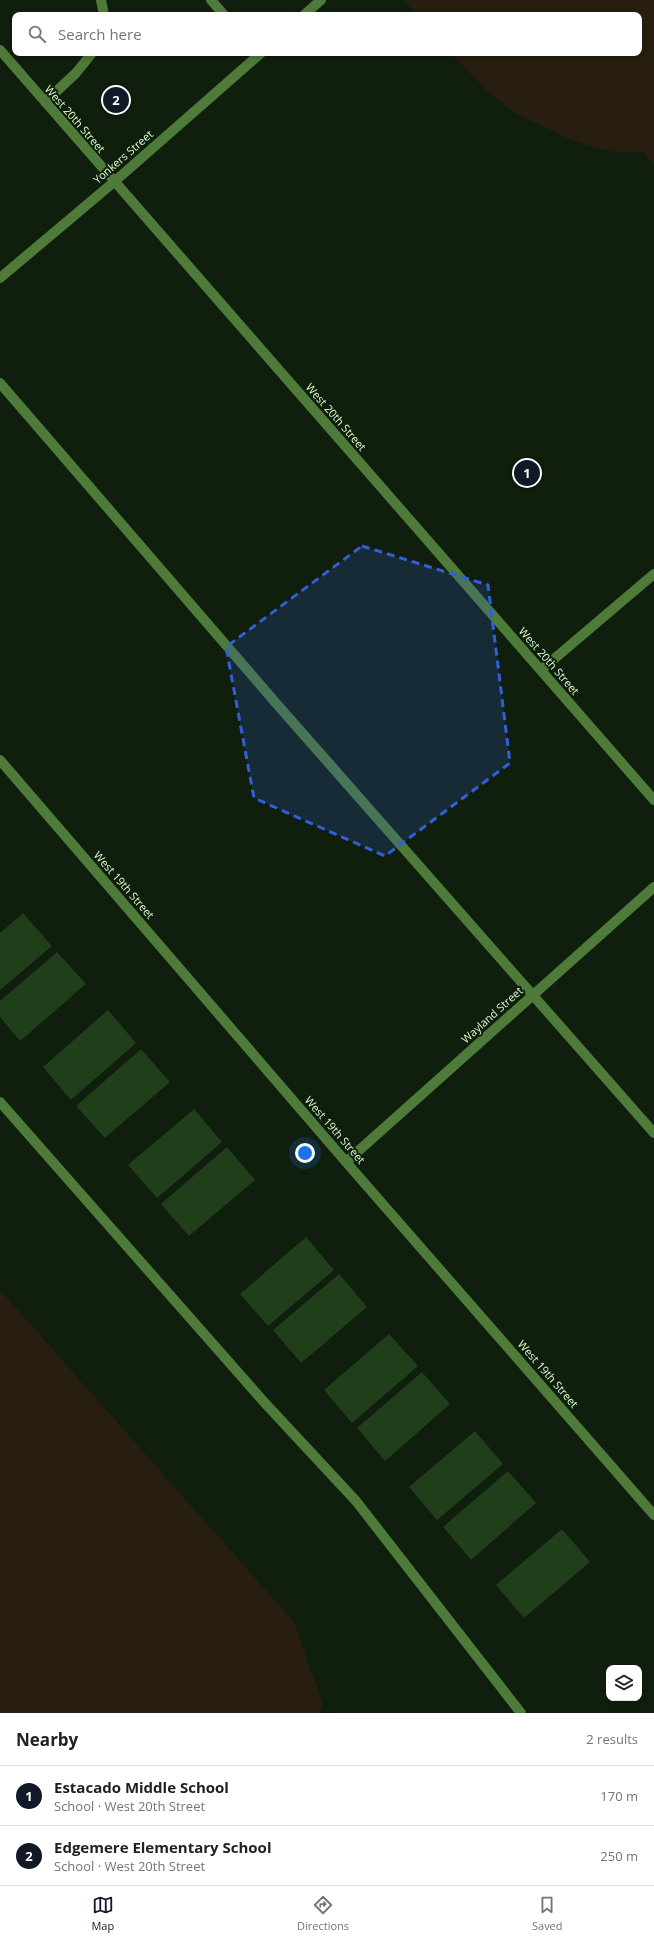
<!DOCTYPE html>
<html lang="en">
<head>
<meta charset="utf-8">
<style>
  :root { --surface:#fff; --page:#f2f2f2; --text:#202124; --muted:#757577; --line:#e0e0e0; --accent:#111827 }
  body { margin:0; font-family:"Open Sans",sans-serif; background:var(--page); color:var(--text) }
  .controls { position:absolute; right:12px; bottom:12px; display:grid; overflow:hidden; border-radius:8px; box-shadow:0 2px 6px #0003 }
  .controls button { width:36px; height:36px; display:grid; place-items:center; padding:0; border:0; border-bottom:1px solid var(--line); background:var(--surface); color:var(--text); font:20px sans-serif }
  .you { position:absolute; left:305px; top:1153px; width:14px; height:14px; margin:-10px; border:3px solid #fff; border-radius:50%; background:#1a73e8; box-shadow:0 0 0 6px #1a73e833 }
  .badge { display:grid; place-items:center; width:26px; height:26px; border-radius:50%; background:var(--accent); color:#fff; font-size:13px; font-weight:700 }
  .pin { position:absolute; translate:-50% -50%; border:2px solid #fff; box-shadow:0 1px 4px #0006 }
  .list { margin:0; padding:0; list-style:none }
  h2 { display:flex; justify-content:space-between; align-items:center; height:52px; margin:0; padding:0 16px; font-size:17px }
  h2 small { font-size:13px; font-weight:400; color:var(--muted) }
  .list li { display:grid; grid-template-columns:26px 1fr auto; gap:12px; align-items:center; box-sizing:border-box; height:60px; padding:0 16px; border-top:1px solid var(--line) }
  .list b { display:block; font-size:15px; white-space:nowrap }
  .list p { margin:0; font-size:13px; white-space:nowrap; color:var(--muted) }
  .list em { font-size:13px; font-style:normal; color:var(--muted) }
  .icon { flex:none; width:22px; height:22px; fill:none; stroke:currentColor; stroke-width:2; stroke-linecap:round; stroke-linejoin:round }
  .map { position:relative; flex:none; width:654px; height:1713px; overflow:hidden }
  .search { position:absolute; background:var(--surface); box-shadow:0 2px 6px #0003; left:12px; right:12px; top:12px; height:44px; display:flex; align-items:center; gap:10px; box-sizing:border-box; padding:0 14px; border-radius:8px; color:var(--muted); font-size:15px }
  .sheet { height:172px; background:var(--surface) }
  nav { display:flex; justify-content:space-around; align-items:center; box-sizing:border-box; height:56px; border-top:1px solid var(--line); background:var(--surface); font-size:11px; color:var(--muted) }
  nav a { display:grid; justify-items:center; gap:2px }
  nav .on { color:var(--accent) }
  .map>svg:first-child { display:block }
</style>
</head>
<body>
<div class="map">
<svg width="654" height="1713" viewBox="0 0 654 1713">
  <rect width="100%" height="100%" fill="#101e0d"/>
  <path fill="#281e10" d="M404,0h250v165l-10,-12 -35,-2 -36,-10 -56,-27 -29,-22 -37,-39h188v-38h-222z
    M0,1290l294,332 29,83 -3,8h-320z"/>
  <path fill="#1f3e19" d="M23,913l29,33 -52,44v-57z
    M57,952l29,32 -66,57 -20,-24v-16z
    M108,1010l28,33 -65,57 -28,-33z
    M141,1049l29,33 -65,56 -29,-32z
    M194,1109l28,33 -65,56 -29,-33z
    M227,1147l28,33 -66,56 -28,-32z
    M306,1237l28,33 -66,56 -28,-32z
    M339,1274l28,33 -66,56 -28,-33z
    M389,1334l29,32 -66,57 -28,-33z
    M422,1372l28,32 -65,57 -28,-33z
    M475,1431l28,33 -66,56 -28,-33z
    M508,1471l28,32 -65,57 -28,-33z
    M562,1529l28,33 -66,56 -28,-33z"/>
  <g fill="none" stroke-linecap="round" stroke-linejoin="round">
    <path stroke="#4e7b39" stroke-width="10" d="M101,0l3,15
      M211,0l13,15
      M304,15l17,-15
      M0,50l654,750
      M45,102l31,-29 16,-20
      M0,278l114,-96 147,-129
      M0,383l275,319 379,431
      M541,670l113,-96
      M0,760l346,402 308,353
      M0,1102l264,300 92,99 165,212
      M346,1162l308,-275"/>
  </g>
  <path fill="#3060d7" fill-opacity="0.2" stroke="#3060d7" stroke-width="3" stroke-dasharray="8 5" stroke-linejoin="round" d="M362,546l126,39 22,178 -125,93 -131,-58 -28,-151z"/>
  <g text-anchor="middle" stroke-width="4" stroke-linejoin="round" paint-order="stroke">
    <g font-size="11" fill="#d8fdcb" stroke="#101e0d">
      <text transform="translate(75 119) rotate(49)" y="4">West 20th Street</text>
      <text transform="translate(123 157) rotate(-41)" y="4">Yonkers Street</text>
      <text transform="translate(336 417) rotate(49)" y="4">West 20th Street</text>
      <text transform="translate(549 661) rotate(49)" y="4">West 20th Street</text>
      <text transform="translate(124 885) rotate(49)" y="4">West 19th Street</text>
      <text transform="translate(492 1015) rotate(-42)" y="4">Wayland Street</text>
      <text transform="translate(335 1130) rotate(49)" y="4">West 19th Street</text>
      <text transform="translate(548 1374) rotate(49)" y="4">West 19th Street</text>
    </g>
  </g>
</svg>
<div class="controls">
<button><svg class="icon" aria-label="layers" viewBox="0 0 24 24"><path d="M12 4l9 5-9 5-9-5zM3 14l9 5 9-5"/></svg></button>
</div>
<div class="you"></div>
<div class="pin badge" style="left:527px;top:473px">1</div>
<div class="pin badge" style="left:116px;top:100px">2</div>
<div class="search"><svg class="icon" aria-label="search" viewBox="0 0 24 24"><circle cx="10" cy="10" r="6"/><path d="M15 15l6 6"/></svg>Search here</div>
</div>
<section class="sheet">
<h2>Nearby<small>2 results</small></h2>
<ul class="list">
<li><span class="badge">1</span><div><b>Estacado Middle School</b><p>School · West 20th Street</p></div><em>170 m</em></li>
<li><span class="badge">2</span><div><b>Edgemere Elementary School</b><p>School · West 20th Street</p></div><em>250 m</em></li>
</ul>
</section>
<nav>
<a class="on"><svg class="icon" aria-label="map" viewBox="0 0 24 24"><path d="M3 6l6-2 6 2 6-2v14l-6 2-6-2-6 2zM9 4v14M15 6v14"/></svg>Map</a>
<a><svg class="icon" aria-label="directions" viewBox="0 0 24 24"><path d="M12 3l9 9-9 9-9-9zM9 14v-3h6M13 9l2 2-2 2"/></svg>Directions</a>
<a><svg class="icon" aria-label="saved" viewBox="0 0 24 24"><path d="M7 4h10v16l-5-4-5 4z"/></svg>Saved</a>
</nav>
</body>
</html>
